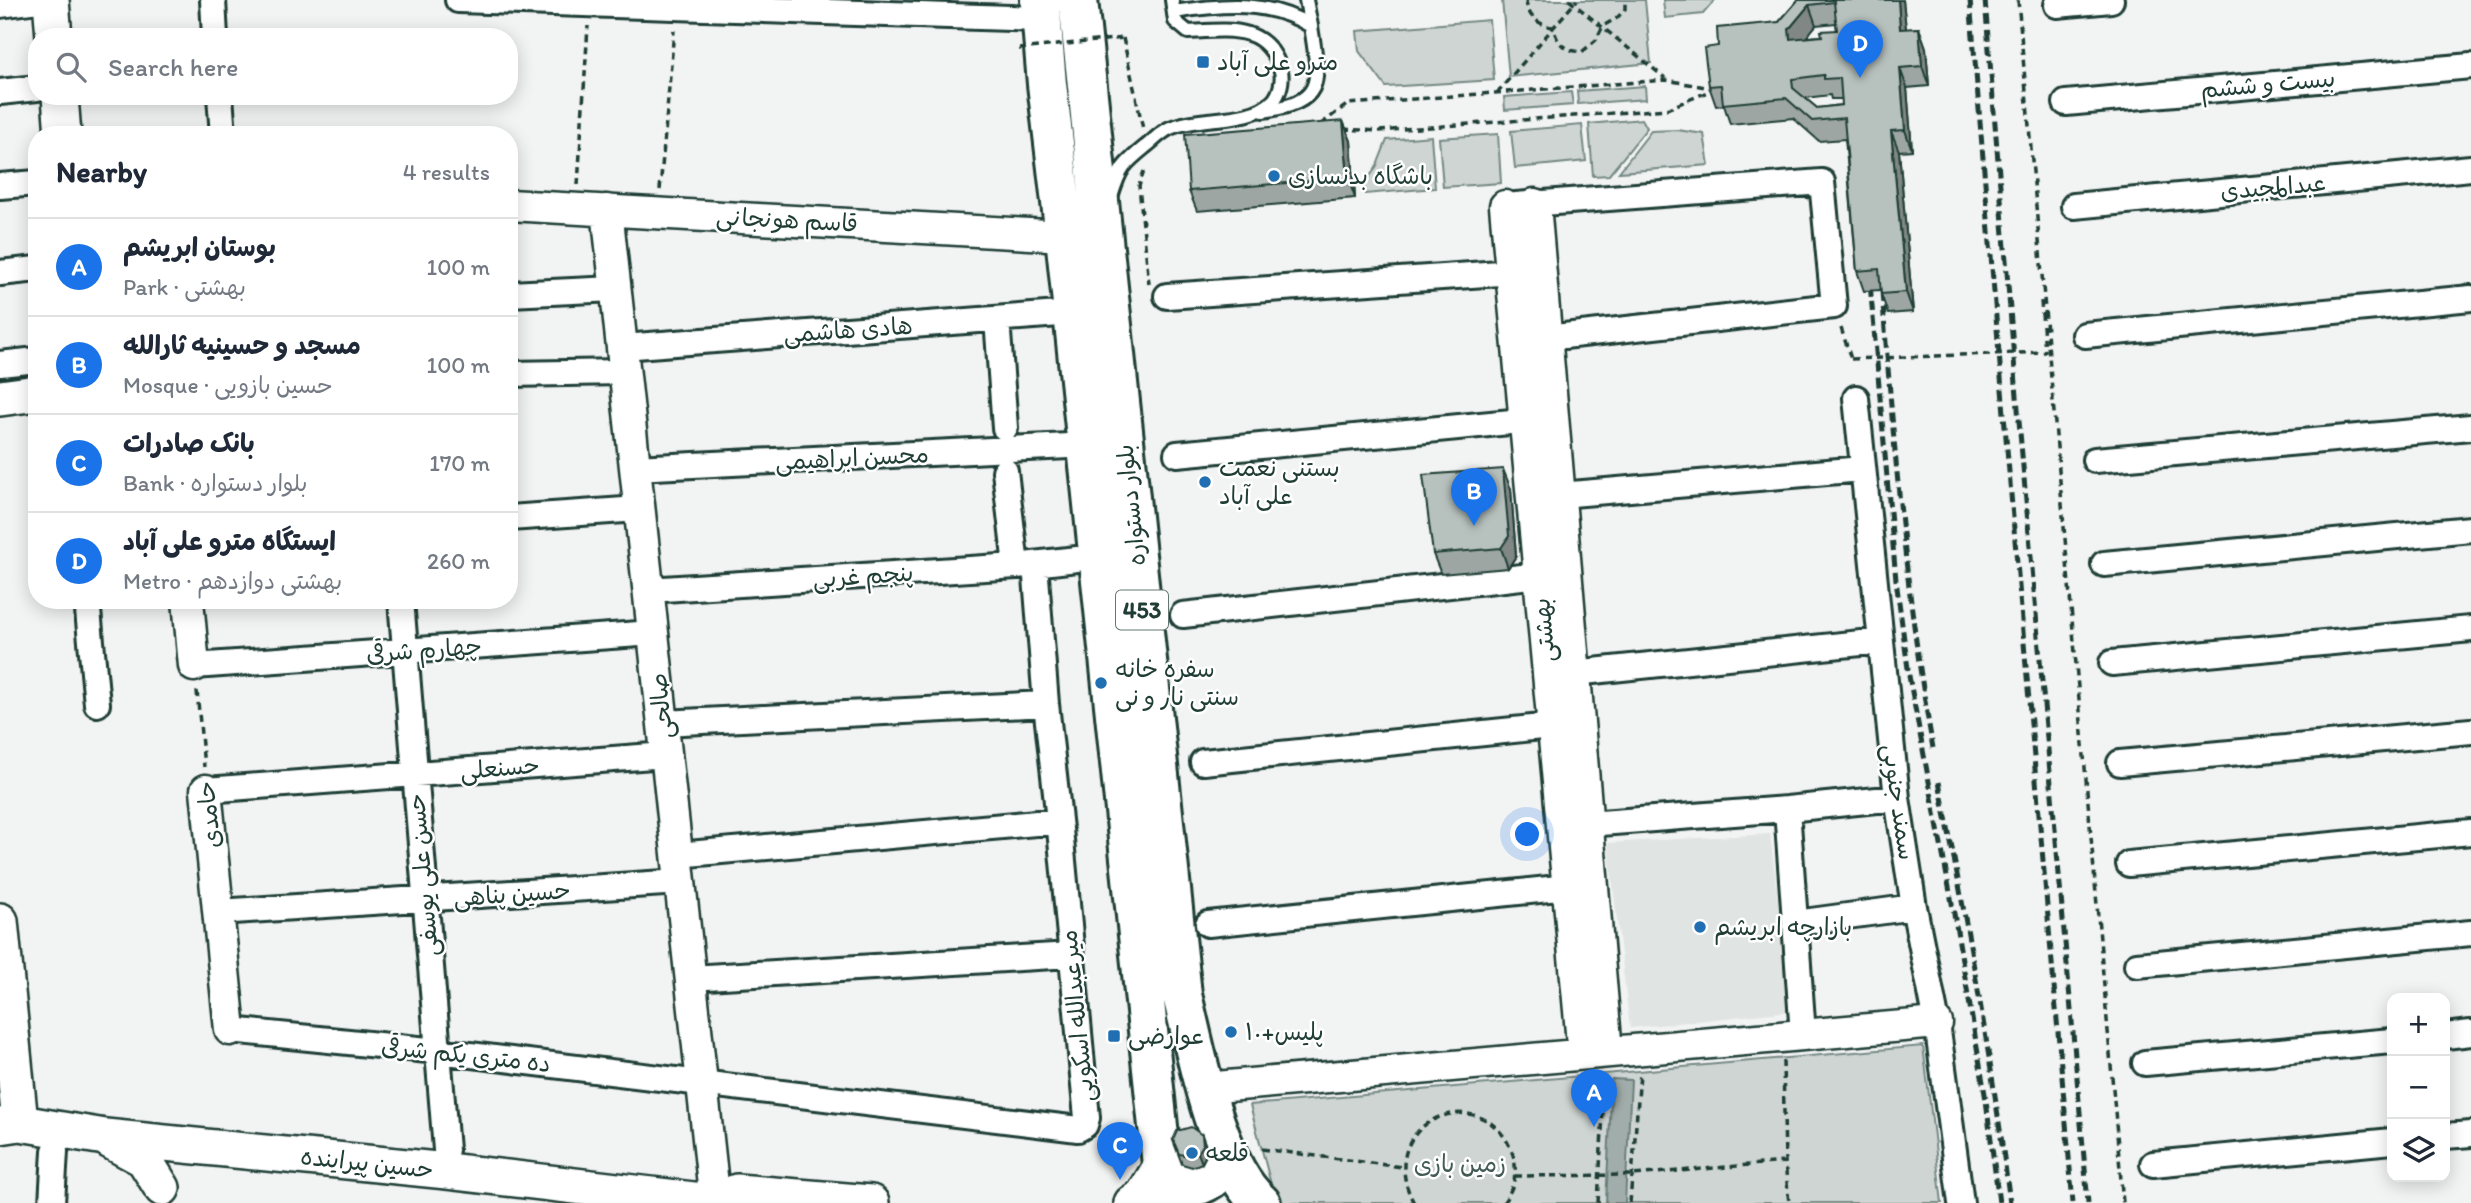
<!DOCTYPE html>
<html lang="en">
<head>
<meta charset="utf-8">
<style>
  :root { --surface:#fff; --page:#f2f2f3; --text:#1f2937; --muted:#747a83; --line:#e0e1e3; --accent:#1a73e8 }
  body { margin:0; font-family:Itim,"Playpen Sans Arabic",sans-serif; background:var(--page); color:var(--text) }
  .controls { position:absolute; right:21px; bottom:21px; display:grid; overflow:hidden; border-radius:14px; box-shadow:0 4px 18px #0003 }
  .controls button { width:63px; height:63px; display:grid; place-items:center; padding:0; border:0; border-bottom:2px solid var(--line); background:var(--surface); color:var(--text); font:35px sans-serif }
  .you { position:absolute; left:1528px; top:835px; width:24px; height:24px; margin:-18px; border:5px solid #fff; border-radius:50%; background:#1a73e8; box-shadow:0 0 0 10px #1a73e833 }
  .badge { display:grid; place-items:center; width:46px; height:46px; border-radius:50%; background:var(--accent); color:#fff; font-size:23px; font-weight:700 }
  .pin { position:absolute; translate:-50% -58px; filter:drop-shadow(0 2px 4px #0008) }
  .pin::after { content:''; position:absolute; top:37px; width:24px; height:21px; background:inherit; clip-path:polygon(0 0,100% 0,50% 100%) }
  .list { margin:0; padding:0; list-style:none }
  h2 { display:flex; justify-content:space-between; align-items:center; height:91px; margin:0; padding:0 28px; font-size:30px }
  h2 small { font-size:23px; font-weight:400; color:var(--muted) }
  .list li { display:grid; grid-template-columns:46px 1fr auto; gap:21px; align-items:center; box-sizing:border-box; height:98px; padding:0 28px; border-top:2px solid var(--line) }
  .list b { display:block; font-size:26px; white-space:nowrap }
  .list p { margin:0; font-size:23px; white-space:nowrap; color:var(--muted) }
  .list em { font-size:23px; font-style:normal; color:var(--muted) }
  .icon { flex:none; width:38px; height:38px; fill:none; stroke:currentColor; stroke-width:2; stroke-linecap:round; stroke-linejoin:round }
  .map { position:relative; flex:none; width:2471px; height:1203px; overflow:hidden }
  .search { position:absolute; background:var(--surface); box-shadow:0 4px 18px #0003; left:28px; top:28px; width:490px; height:77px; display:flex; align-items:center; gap:18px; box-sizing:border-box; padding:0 24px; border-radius:28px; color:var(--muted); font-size:26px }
  .panel { position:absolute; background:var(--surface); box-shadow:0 4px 18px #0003; left:28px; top:126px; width:490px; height:483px; border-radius:28px }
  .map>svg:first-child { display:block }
</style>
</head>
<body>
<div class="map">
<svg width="2471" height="1203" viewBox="0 0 2471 1203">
  <rect width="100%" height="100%" fill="#f2f3f3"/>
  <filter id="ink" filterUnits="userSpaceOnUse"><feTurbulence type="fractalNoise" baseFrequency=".0143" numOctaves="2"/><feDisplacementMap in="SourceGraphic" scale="14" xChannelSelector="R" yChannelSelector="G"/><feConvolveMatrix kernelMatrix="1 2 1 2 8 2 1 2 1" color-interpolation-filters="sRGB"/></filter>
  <g filter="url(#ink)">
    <path fill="#e0e4e3" d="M1770,834l21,177 -161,17 -22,-185z"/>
    <path fill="#ced5d3" stroke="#768984" stroke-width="2" d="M1502,0h143l6,63 -142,14z
      M1663,0h52l-12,14 -38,4z
      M1489,20l5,60 -108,7 -27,-36 -2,-20z
      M1645,86l1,13 -68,5 -1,-13z
      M1571,92l2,13 -68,5 -1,-13z
      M1642,119l5,9 -38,47 -16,1 -4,-52z
      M1582,125l4,36 -71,7 -4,-37z
      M1677,130l27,4 5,31 -90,7 32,-41z
      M1498,134l3,49 -58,4 -4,-49z
      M1431,136l4,52 -70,6 -1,-10 12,-16 11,-28z
      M1923,1046l19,157h-666l-26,-98z"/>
    <path fill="#a1adaa" stroke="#6d807b" stroke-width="2" d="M1612,1079l19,1 -6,123h-19z"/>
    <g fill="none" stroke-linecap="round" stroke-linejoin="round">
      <g stroke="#1f3d34" stroke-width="18">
        <path id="service" d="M1306,0l5,26
          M1174,12c49,-8 94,-12 137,14 8,54 16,76 -48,85
          M1112,194c8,-26 12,-30 33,-47 8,-6 16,-15 25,-19 30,-13 80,-4 103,-27 7,-7 10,-21 8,-30 -14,-48 -54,-41 -93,-39l-13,-11 -3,-21"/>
      </g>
      <g stroke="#1f3d34" stroke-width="30">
        <path id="minor" d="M213,0l2,37
          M458,0l584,19
          M0,5l38,-5
          M2057,5l54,-5
          M0,92l37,-4
          M220,96l3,39
          M2066,103l405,-37
          M0,186l37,-3
          M1516,205l306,-23 12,124 -288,32
          M2074,206l397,-38
          M0,273l37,-4
          M509,294l106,-5
          M1167,296l362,-25
          M997,319l8,109
          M2085,335l386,-37
          M622,347l451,-34
          M0,364l37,-4
          M509,374l115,-2
          M1856,398l41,400 17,109 23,116 24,180
          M1177,454l365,-35
          M2095,460l376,-33
          M635,468l434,-22
          M1005,471l11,95
          M1560,495l302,-26
          M509,518l130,-9
          M2104,564l367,-35
          M648,590l368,-24 61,-7
          M87,600l10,104
          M401,600l45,550
          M1183,615l356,-40
          M2112,663l359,-34
          M194,666l459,-33
          M1574,673l306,-32
          M663,723l383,-19
          M1203,762l368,-38
          M2120,763l351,-32
          M206,790l460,-35
          M1787,809l16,226
          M1587,824l200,-15 110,-11
          M677,855l382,-34
          M2129,864l342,-32
          M218,912l462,-30
          M1796,923l118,-16
          M1208,924l360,-37
          M2137,965l334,-32
          M691,978l380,-23
          M230,1030l208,21 640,78 7,-4 2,-7 -27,-289 -14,-125 -11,-140
          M2445,1036l26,-3
          M2145,1063l247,-22
          M2445,1136l26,-2
          M2153,1164l239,-23
          M52,1203l3,-52"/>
      </g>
      <g stroke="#1f3d34" stroke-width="35">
        <path id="tertiary" d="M1535,204l72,848
          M509,205l556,31
          M1505,206l78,848
          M607,210l108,993
          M188,600l6,66
          M206,790l24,240
          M1205,1088l732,-65"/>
      </g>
      <g stroke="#1f3d34" stroke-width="40">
        <path id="secondary" d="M51,0l3,37
          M60,96l3,39
          M0,398l37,-5
          M0,921l20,202
          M0,1126l20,-3 85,14 342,34 272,32
          M109,1140l35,19 18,29
          M715,1201l22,-9 134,11
          M1132,1203l11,-7 20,-33"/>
      </g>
      <g stroke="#1f3d34" stroke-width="44">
        <path id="primary" d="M1040,0l7,84 18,152 101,967
          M1078,0l104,995c14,57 34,170 79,208
          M1163,1163c4,6 8,14 13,18 16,12 34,1 45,-11l2,-26"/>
      </g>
      <path stroke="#1f3d34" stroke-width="3.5" stroke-dasharray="7 5" stroke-linecap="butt" d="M1526,0c1,16 12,25 27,27 5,18 11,23 29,25l14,-12 7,-14 14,-8 8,-9v-9
        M1569,0l96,78
        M2018,0l105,1203
        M1123,38l20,91
        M1497,93l80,-93
        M1321,124l27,-20 318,-24 45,8
        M1343,129l35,2 289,-22 45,-19
        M1144,171l-5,15 10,98
        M578,185l10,-159
        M660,190l14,-160
        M2041,301l4,51
        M1841,328l10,31
        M197,691l7,76
        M1783,1061l2,101 4,41
        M1262,1149l140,18
        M1515,1176l117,-1 153,-13
        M1414,1203c-44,-81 69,-127 98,-51 7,18 2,37 -9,51
        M1598,1203l7,-127
        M1630,1203l10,-130"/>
      <use href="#service" stroke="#fff" stroke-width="12"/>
      <use href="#minor" stroke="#fff" stroke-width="24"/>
      <use href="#tertiary" stroke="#fff" stroke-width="30"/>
      <use href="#secondary" stroke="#fff" stroke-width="35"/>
      <use href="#primary" stroke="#fff" stroke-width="38"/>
      <path stroke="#1f3d34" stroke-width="5" stroke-dasharray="10 5" stroke-linecap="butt" d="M1970,0l35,426 68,777
        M1985,0l34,421 69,782
        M1869,272l27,308 13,96 46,243 31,181 13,103
        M1881,278c12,157 24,315 52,470
        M1939,782c28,140 53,280 71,421"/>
      <path stroke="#1f3d34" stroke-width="3.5" stroke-dasharray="7 5" stroke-linecap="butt" d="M1019,49l104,-11
        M1851,359l194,-7"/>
    </g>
    <path fill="#9da6a3" stroke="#1f3d34" stroke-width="2" fill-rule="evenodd" d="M1798,0h105l3,29 13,-1 7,20 3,38 -22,2 5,62 -13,1 14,161 -25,2 -7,-20 -1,-4 -16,1 -7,-20 -12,-132 -26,2 -26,-23 -63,6 -6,-19 -8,1 -7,-20 9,-40 61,-24zM1836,23l1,7 -15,6 -16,1 10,-12zM1830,95l1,4h11v6l-25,3 -12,-10z
      M1343,121l8,20 4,57 -158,13 -8,-20z
      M1511,489l5,67 -8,12 -67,6 -8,-20z
      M1173,1140l33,6v9l-4,8 -10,4 -10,-3z"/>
    <path fill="#808784" stroke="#1f3d34" stroke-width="2" d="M1898,0h5l5,49 -8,-20z
      M1809,5l7,20 -20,25 -6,-11 -1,-10z
      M1919,28l7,20 3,38 -7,-20z
      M1900,68l7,20 5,62 -7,-20z
      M1343,121l8,20 4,57 -7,-20z
      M1891,131l8,20 14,161 -7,-20z
      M1503,469l8,20 5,67 -8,12 -7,-20z
      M1202,1135l4,11v9l-4,8 -4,-10z"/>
    <path fill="#b7c1bd" stroke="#1f3d34" stroke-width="2" fill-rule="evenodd" d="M1798,0h100l2,29 19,-1 3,38 -22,2 5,62 -14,1 15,161 -25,2 -2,-25 -22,2 -13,-153 -32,3 -26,-23 -63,6 -2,-19 -12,1 -5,-38 14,-2 -1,-18 62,-6zM1834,2l3,28 -16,1 1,5 -32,3 -1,-10 20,-24zM1824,75v4l16,-1 2,27 -25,3 -24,-20 -1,-9z
      M1343,121l5,57 -159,13 -4,-57z
      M1503,469l6,67 -8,12 -68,6 -10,-79z
      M1191,1127l11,8 1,10 -5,8 -10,3 -9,-2 -6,-14 4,-9z"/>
  </g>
  <g fill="#1f6fb2" stroke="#fff" stroke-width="2.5">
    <rect x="1196" y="55" width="14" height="14" rx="3.5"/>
    <circle cx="1274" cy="176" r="7"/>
    <circle cx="1205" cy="482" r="7"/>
    <circle cx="1101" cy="683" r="7"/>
    <circle cx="1700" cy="927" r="7"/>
    <circle cx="1231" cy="1032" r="7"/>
    <rect x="1107" y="1029" width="14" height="14" rx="3.5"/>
    <circle cx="1192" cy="1153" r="7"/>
  </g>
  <g text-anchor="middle" stroke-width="5" stroke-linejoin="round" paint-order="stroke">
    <rect fill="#fff" stroke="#627771" stroke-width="2" x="1116" y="590.5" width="52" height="39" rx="5"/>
    <g font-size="23" font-weight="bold" fill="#1f3d34">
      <text x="1142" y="618">453</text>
    </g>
    <g font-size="24" fill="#1f3d34" stroke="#fff" text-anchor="start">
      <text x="1217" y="70">مترو علی آباد</text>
      <text x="1288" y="184">باشگاه بدنسازی</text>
      <text x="1219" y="476">بستنی نعمت<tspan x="1219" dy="28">علی آباد</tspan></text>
      <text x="1115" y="677">سفره خانه<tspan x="1115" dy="28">سنتی نار و نی</tspan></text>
      <text x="1714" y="935">بازارچه ابریشم</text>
      <text x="1245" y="1040">پلیس+۱۰</text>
      <text x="1128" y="1044">عوارضی</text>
      <text x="1206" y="1161">قلعه</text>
    </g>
    <g font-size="24" fill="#1f3d34" stroke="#fff">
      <text transform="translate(2268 84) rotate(-5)" y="8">بیست و ششم</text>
      <text transform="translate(2273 187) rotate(-5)" y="8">عبدالمجیدی</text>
      <text transform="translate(787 220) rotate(3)" y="8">قاسم هونجانی</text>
      <text transform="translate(848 330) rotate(-4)" y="8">هادی هاشمی</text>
      <text transform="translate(852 458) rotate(-3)" y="8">محسن ابراهیمی</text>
      <text transform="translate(1131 505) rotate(-96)" y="8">بلوار دستواره</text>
      <text transform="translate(863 576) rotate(-4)" y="8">پنجم غربی</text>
      <text transform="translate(1544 630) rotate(-95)" y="8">بهشتی</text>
      <text transform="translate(424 650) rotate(-4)" y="8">چهارم شرقی</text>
      <text transform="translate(661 706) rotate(-96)" y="8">صالحی</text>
      <text transform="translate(499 768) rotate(-5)" y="8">حسنعلی</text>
      <text transform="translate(1899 802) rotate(82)" y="8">سمند جنوبی</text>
      <text transform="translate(209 815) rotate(-96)" y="8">حامدی</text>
      <text transform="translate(423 875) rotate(-95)" y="8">حسن علی یوسفی</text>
      <text transform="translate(512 894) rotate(-4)" y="8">حسین پناهی</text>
      <text transform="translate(1077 1016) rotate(-96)" y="8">میرعبدالله اسکویی</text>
      <text transform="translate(466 1055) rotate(6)" y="8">ده متری یکم شرقی</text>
      <text transform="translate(367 1163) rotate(6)" y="8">حسین پیراینده</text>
    </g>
    <g font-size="24" fill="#425b54" stroke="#fff">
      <text x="1460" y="1172">زمین بازی</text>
    </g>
  </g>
</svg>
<div class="controls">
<button>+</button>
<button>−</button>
<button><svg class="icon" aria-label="layers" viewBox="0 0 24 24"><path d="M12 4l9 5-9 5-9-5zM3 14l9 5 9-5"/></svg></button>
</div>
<div class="you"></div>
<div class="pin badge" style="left:1594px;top:1127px">A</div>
<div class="pin badge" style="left:1474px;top:526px">B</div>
<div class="pin badge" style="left:1120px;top:1180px">C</div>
<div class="pin badge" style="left:1860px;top:78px">D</div>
<div class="search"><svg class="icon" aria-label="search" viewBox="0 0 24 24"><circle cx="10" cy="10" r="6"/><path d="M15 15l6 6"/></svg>Search here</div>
<section class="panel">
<h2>Nearby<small>4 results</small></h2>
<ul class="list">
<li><span class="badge">A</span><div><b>بوستان ابریشم</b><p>Park · بهشتی</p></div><em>100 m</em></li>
<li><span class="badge">B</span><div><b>مسجد و حسینیه ثارالله</b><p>Mosque · حسین بازویی</p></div><em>100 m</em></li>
<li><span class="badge">C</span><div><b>بانک صادرات</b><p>Bank · بلوار دستواره</p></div><em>170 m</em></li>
<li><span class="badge">D</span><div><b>ایستگاه مترو علی آباد</b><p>Metro · بهشتی دوازدهم</p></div><em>260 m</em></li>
</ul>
</section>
</div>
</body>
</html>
